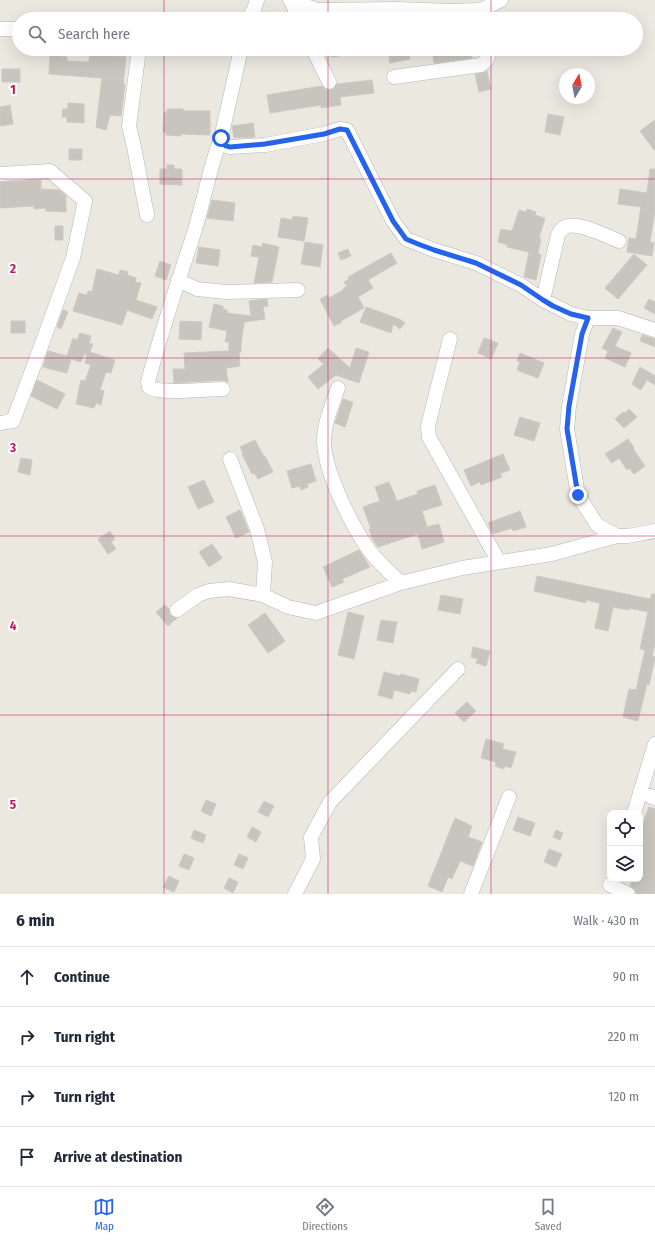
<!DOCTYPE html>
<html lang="en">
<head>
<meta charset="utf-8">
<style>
  :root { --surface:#fff; --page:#f2f2f3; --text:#1f2937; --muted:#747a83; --line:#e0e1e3; --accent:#2563eb }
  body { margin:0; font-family:"Fira Sans Condensed",sans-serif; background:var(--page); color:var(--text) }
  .controls { position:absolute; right:12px; bottom:12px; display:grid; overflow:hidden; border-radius:8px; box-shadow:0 4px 16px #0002 }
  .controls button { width:36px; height:36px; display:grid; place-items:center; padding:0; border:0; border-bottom:1px solid var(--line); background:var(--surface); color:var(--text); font:20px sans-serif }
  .compass { position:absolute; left:559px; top:68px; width:36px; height:36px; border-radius:50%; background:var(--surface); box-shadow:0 4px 16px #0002; rotate:10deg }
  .stop { position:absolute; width:12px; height:12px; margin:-9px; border:3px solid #2563eb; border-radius:50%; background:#fff }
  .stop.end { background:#2563eb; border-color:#fff; box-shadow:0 1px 4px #0008 }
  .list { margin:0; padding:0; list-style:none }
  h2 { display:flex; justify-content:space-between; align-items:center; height:52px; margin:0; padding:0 16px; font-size:17px }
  h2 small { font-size:13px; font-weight:400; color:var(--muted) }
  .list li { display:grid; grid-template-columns:26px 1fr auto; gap:12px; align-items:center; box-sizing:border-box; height:60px; padding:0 16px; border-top:1px solid var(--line) }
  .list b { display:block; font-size:15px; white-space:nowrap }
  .list em { font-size:13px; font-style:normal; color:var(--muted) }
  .icon { flex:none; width:22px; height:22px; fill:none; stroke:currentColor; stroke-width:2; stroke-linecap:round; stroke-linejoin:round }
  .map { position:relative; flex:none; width:655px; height:894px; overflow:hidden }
  .search { position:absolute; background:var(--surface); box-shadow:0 4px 16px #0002; left:12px; right:12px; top:12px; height:44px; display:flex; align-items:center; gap:10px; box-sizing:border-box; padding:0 14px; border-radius:22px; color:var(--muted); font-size:15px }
  .sheet { height:292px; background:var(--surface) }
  nav { display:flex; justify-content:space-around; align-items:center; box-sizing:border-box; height:56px; border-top:1px solid var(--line); background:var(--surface); font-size:11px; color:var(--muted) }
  nav a { display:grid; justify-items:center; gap:2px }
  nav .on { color:var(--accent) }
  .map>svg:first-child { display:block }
</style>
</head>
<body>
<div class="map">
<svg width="655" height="894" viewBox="0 0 655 894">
  <rect width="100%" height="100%" fill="#ebe8e0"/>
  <path fill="#c8c5bf" stroke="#cfc9be" d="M90,49h15v6l21,2 -3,27h2l-4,32 -11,-1 -4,15 -10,-3 6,-49 -53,-4 1,-18 17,1v4l22,1z
    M330,49h9v7l-8,1z
    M388,49h20l2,10 -20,4z
    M463,49h8l1,9 -38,5 -1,-8 30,-5z
    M2,69h18v13h-18z
    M487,71l4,18 -12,3 -4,-18 8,-1z
    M372,80l2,13 -34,4 1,8 -20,3v-3l-51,8 -3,-18 55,-9 3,3 4,1 4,-1 4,-5z
    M68,103l16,1v19l-17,-1v-5h-5l1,-8h5z
    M10,105l3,19 -13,2v-19z
    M167,109h16v2h27v24l-29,-1v2l-15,-1v-3h-3l1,-20h3z
    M548,114l16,3 -4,18 -15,-3z
    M655,120v31l-15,-20z
    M253,123l2,14 -21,1 -2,-12z
    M69,149h13v11h-13z
    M167,165h7v4h8v16l-22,-1v-15h7z
    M650,169h5v42l-5,31 4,1 -2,13 -25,-4 2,-14 7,1 5,-32 -23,-3 2,-15 27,4z
    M41,180v9l18,1 7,6v16l-20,-1v-3l-12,1v-3l-34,2v-26z
    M212,200l23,3 -2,18 -26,-3z
    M527,209l9,3 -1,3 10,3 -6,20 2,1 -3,15 3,1 -5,25 -12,-3 5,-25 -22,-5 1,-2 -10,-3 3,-13 11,2 7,-21 7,2z
    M293,216l15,2 -4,23 -26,-4 3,-19 11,2z
    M55,226h8v14h-8z
    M305,242l18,3 -3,22 -19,-3z
    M263,243l16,4 -7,35 -18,1 5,-26 -8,-1 2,-11 9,2z
    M199,247l21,3 -2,16 -22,-3z
    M348,249l3,7 -10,4 -3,-7z
    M391,253l6,10 -29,17 5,8 -15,9 6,11 -23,13 1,1 -8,4 -14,-27 8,-4 1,3 14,-8v-1l4,-3 -3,-4 5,-3 -1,-2z
    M634,254l13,11 -29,34 -13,-11z
    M160,261l11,4 -5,15 -11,-4z
    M97,269l22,6 1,-5 8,2 -1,3 9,3 -1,4 6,1 -5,17 21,7 -5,12 -25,-9 -5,15 -49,-14 6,-18 8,2 1,-4 4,1z
    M267,299l1,7 -5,1 2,12 -21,3 -3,23v7h-2l1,14 -14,2 2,14 -5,-2 -49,3 -1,-14h12l-1,-16 45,-2v-9h-4l2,-11 -18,-4 5,-23 9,2v3l4,1v3l24,3 -2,-15z
    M649,299l6,3v12l-11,-6z
    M366,307l33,12 6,4 -5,6 -7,-5 -2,9 -31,-11z
    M63,310l5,2 -7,17 -4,-2z
    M11,321h14v12h-14z
    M180,321l22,1 -1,18 -22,-1z
    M613,328l9,4 -7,14 16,7 -6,14 -20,-9 3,-7 -6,-3z
    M80,333l11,3 -2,7 4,1 -3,8 25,8 -4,13 -5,-1 -6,18 4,1 -3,14 -5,-2 -2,5 -18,-4 5,-24 4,1 6,-16 -6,-2 2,-8 -3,-1 -3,8 -10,-3 -4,14 -24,-6 5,-16 19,5 6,-18 4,2z
    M642,335l13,4v8l-15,-6z
    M484,338l14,5 -7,16 -13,-6z
    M328,348l22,20 6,-20 13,4 -10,31 -23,-8 -18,14 -10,-12 16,-13 -6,-5z
    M520,353l24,10 -6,15 -21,-8 3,-8 -3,-1z
    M640,367l15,9v9l-8,-5 -6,10 -9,-6z
    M37,380l28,14 -8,15 -26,-13z
    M343,399l10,3 -8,25 -10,-4z
    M629,409l8,8 -13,11 -9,-9 8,-7 2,1z
    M520,417l20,6 -6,18 -20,-6z
    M628,439l6,9 -1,1 12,17 -11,8 -5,-6 -2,2 -8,-12 -7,5 -7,-9z
    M255,440l9,17 1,-1 8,16 -15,7 -4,-6 -2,1 -10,-20 1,-1 -3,-6z
    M503,454l7,16 -10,4 2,3 -21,8 -1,-3 -9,4 -7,-16z
    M21,458l11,2 -2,15 -12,-3z
    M311,464l5,17 -9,3 1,3 -7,3 -1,-4 -8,2 -5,-17z
    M204,480l10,22 -16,7 -10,-22z
    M389,482l8,19 21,-7 -1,-3 18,-6 7,20 -20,6 5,16 12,-3 5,18 -22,7 -4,-15 -40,13 -5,-7 -4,-11h2l-8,-22 17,-6 -5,-14z
    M240,510l9,22 -13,6 -10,-21z
    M520,511l6,16 -13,4 -1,-3 -19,6 -5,-11z
    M110,531l5,8 -4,3 5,7 -8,5 -10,-15z
    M212,544l10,14 -13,9 -10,-15z
    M359,550l11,17 -28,12 2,3 -12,5 -9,-20z
    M537,576l113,23 2,-5h3v50l-3,12 3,1v1l-6,27 -2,-1 -9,37 -15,-4 6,-28 7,1 9,-40 -5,-1 8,-37 -19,-4v2l-16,-3 -5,24 -13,-3 5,-25 -14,-3v3l-52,-12z
    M441,595l22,4 -3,15 -22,-4z
    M165,605l4,4 1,6 7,3 -9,8 -12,-14z
    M348,612l16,4 -10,43 -16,-4z
    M265,613l20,28 -17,12 -20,-28z
    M381,620l16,2 -4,21 -16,-3z
    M473,647l17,4 -4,15 -10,-3 2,-4 -7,-2z
    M384,672l16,4 1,-2 18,5 -3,13 -5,-1 -1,3 -16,-4 -2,9 -14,-4z
    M467,702l9,9 -12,11 -9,-9z
    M486,739l18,5 -2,5 14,3 -5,16 -6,-2 -1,3 -9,-3 1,-4 -15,-4z
    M206,800l10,4 -5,12 -10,-5z
    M264,801l10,5 -6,11 -10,-5z
    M649,807l6,2v85h-19l-1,-5 -5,-3 3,-7 7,3v-51z
    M518,817l17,6 -5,13 -17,-6z
    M455,818l17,8 -4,11 14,5 -9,24 -13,-5 -8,18 -4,-2 -6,15 -14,-6z
    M252,827l9,5 -5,10 -9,-5z
    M194,830l12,5 -3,8 -12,-5z
    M556,830l7,3 -3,7 -7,-3z
    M549,849l13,5 -6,13 -12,-5z
    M184,854l10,4 -5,12 -10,-4z
    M239,854l9,4 -5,11 -9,-4z
    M169,876l10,5 -5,11 -11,-5z
    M229,878l9,4 -5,11 -9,-5z"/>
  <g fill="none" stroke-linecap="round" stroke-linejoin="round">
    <g stroke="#b2b6ba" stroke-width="15">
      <path id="minor" d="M290,0l27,10 80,-1 56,2 22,-1 8,-1 18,-9
        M291,1l8,18
        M249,19l5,-10 3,-9
        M0,29h19
        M139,49l-10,77 5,21 13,68
        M241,49l-20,89c1,6 3,8 9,9l35,-2 59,-11 16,-5 7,1 46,91 13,18 28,11 42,13 45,22 22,15 28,14 17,4h30l37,12
        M313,49l16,33
        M394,77l87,-12c7,-5 8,-8 8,-16
        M221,138c-12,31 -17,63 -27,95 -16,49 -33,99 -46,149l1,5c11,8 58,2 74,2
        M0,174l50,-3 35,30 -12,57 -37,102 -23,61 -13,2
        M178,280l19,9 29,3 72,-2
        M543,300l15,-65c1,-2 2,-4 4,-6 11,-11 44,7 57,12
        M588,318l-6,16 -13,72 -2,23 11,66 19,30 20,11h11l27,-5
        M450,339l-22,87 1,11 70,125
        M338,388c-6,17 -14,35 -14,53 0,30 28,85 45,109 9,12 21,23 32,33
        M230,459l27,70 8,33 -2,33
        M177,610l21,-15 11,-4 20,-2 34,6 25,12 28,6 85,-30 61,-15 90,-14 65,-18
        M640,792l15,6
        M634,813l21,-69
        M610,885l18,9
        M295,894l18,-35 -2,-22 19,-35 128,-133
        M471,894l38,-97"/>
    </g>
    <use href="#minor" stroke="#fff" stroke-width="14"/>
  </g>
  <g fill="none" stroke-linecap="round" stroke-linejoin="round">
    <path stroke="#2563eb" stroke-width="5" d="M221,138c1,6 3,8 9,9l35,-3 59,-10 16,-5 7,1 46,91 13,18 12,5 16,6 42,13 45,22 22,15 10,6 18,8 17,4 -6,16 -13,72 -2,23 11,66"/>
  </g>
  <path fill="none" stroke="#c2185b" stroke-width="1" stroke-opacity="0.55" d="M164,0v19M328,0v19M491,0v19M164,49v845M328,49v845M491,49v845M0,179h655M0,358h655M0,536h655M0,715h655"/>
  <g font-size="13" text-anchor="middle" font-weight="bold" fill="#c2185b" stroke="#fff" stroke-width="4" stroke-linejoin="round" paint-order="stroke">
    <text x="13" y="94">1</text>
    <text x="13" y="273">2</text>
    <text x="13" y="452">3</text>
    <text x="13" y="630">4</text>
    <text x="13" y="809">5</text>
  </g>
</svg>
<div class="controls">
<button><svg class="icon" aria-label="locate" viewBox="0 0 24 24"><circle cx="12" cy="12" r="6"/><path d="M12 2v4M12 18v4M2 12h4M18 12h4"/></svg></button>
<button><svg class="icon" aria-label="layers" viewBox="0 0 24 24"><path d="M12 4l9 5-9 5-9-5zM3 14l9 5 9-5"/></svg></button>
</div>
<svg class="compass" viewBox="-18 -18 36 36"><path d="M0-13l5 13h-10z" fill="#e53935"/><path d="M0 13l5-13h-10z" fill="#747a83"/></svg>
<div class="stop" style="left:221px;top:138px"></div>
<div class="stop end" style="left:578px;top:495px"></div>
<div class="search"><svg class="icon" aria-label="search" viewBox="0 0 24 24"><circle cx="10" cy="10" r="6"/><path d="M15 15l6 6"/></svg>Search here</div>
</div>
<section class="sheet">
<h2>6 min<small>Walk · 430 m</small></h2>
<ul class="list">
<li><svg class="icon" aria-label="ahead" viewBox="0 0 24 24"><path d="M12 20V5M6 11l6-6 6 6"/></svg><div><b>Continue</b></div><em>90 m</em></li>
<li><svg class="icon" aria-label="right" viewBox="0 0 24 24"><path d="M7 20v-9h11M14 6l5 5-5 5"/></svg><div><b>Turn right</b></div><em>220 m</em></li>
<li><svg class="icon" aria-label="right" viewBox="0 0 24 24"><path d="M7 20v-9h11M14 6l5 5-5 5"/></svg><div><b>Turn right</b></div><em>120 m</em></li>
<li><svg class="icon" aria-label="arrive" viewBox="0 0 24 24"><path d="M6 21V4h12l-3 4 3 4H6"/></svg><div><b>Arrive at destination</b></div></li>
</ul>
</section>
<nav>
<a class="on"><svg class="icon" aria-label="map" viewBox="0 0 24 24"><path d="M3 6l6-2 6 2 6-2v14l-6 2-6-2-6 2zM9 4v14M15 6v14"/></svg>Map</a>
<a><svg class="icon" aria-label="directions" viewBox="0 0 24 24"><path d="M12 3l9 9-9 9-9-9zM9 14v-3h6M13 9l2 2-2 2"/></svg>Directions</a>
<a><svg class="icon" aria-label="saved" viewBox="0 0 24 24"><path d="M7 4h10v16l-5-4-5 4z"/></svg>Saved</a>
</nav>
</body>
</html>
